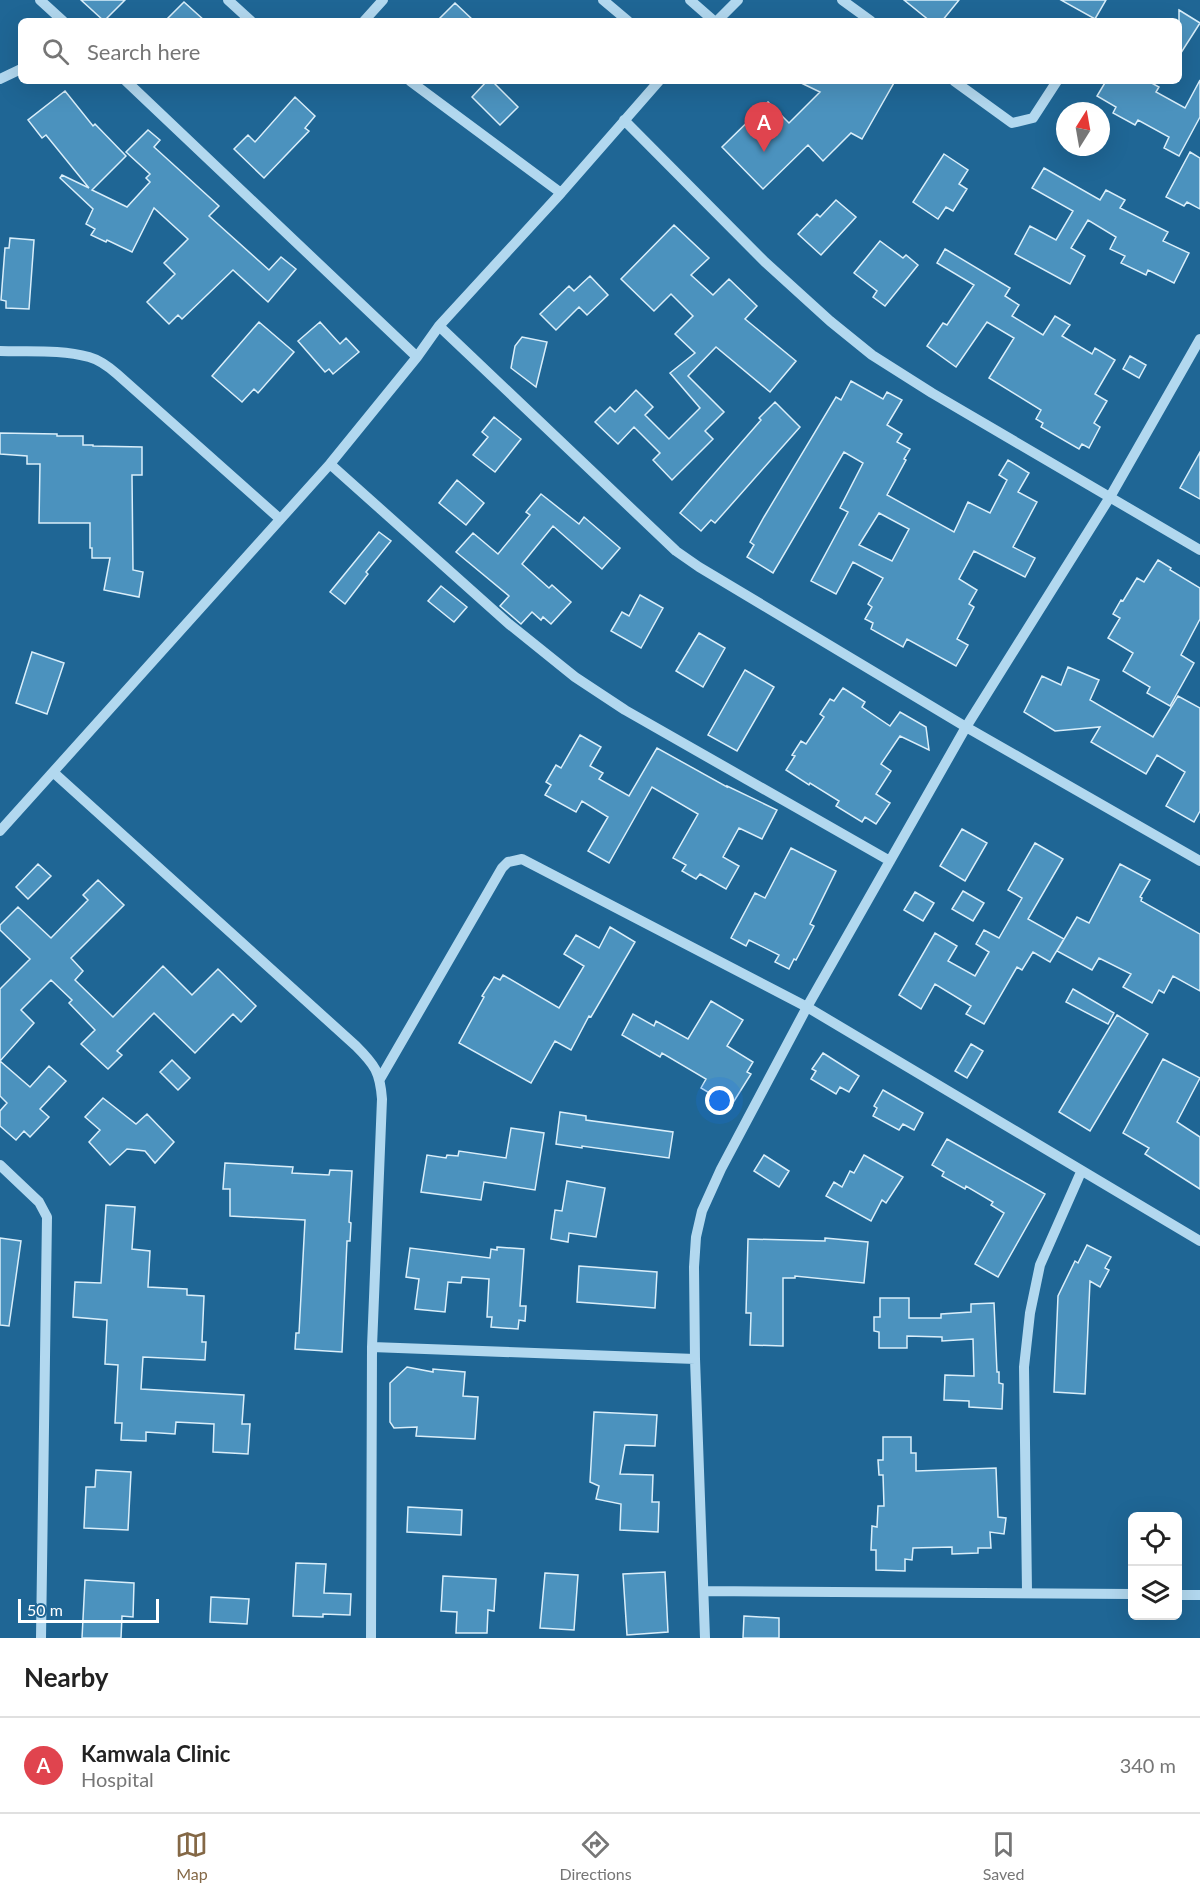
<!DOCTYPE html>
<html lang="en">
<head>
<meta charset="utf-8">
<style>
  :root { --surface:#fff; --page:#f6f6f6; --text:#222; --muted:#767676; --line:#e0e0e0; --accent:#846846 }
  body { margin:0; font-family:Lato,sans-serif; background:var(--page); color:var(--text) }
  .controls { position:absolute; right:18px; bottom:18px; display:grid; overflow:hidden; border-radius:9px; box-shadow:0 6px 24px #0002 }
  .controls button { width:54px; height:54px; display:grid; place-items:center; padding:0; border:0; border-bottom:2px solid var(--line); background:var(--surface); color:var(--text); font:30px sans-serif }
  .compass { position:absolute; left:1056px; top:102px; width:54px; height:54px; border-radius:50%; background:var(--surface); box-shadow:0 6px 24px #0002; rotate:11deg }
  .scale { position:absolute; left:18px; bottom:15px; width:141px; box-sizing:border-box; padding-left:6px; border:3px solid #fff; border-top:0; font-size:16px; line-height:21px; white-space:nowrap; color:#fff; -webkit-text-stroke:4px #1f6695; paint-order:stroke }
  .you { position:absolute; left:720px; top:1101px; width:21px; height:21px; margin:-15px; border:4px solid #fff; border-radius:50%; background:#1a73e8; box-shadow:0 0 0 9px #1a73e833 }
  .badge { display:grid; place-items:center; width:39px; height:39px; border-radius:50%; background:var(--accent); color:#fff; font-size:20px; font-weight:700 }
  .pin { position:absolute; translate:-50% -50px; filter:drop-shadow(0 2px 3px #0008) }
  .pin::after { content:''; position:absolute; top:32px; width:21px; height:18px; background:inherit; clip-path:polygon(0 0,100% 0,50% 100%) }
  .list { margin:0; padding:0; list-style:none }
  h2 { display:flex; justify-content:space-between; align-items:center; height:78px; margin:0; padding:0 24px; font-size:26px }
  h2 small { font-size:20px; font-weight:400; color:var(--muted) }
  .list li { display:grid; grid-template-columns:39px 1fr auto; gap:18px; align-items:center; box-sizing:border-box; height:96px; padding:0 24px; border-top:2px solid var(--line) }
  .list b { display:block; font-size:22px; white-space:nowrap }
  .list p { margin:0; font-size:20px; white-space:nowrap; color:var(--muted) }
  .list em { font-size:20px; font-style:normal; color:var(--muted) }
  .icon { flex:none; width:33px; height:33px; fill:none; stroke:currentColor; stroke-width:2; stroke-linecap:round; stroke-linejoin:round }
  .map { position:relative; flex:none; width:1200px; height:1638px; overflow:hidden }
  .search { position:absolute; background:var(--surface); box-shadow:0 6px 24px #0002; left:18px; right:18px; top:18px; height:66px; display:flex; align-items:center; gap:15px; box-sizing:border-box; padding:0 21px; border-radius:9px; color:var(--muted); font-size:22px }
  .sheet { height:174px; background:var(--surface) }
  nav { display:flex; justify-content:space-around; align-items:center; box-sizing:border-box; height:84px; border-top:2px solid var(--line); background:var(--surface); font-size:16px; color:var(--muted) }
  nav a { display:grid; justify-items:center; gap:3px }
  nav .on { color:var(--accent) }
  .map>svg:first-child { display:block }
</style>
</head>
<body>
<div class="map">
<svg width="1200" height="1638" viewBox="0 0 1200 1638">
  <rect width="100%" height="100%" fill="#1f6695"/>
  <path fill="#4b92be" stroke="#d9eefa" stroke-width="1.5" fill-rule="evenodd" d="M81,0h44l-21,21z
    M904,0h55l-17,21h-12z
    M1061,0h45l-11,19z
    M184,2l21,19h-40z
    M455,3l19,18h-37z
    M1179,10l21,13 -21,33z
    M1200,80v37l-21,39 -15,-8 5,-11 -31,-17 -3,5 -22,-12 3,-6 -19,-11 9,-15h42l11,6 -3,5 29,16z
    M487,81h5l26,26 -18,18 -28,-28z
    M797,81h98l-33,58 -11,-6 -28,28 -15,-16 -45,44 -41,-42 46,-45 21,21 31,-31z
    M65,91l28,35 2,-2 31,32 -34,34 35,17 23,-25 -4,-4 4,-4 -24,-22 22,-22 12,10 -6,7 65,59 -10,10 60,54 12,-13 15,12 -28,33 -35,-32 -51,49 -4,-4 -9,9 -22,-22 28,-28 -11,-11 24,-24 -34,-31 -22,44 -25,-12 -1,2 -15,-7 4,-6 -9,-5 7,-15 -33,-31 2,-3 27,13 -43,-53 -4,3 -14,-18z
    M295,97l20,19 -10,12 4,3 -45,47 -30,-29 14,-14 7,7z
    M1190,152l10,6v51l-13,-7 -3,4 -18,-9z
    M944,154l24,16 -9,14 8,5 -14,22 -7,-4 -8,12 -25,-17z
    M1044,168l56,32 6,-10 19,10 -5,8 48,24 -5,9 26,12 -15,30 -26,-13 -2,5 -25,-12 4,-7 -15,-7 6,-12 -28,-17 -17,28 14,8 -15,28 -55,-30 15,-28 26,14 17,-29 -41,-23z
    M836,200l20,17 -35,38 -23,-21 19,-20 3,3z
    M674,225l35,33 -18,17 22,20 16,-16 28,27 -12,13 51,42 -26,31 -54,-45 -28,29 36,36 -19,19 8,8 -41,41 -19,-20 7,-7 -26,-26 -16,17 -23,-22 15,-15 5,5 21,-22 17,17 -8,8 24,24 31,-31 -30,-35 25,-20 -20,-19 18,-18 -22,-22 -17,17 -33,-32z
    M10,238l24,2 -5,69 -23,-1v-7l-5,-1 4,-52h4z
    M880,241l23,17 3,-3 12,10 -33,41 -12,-9 4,-6 -23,-18z
    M945,249l65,39 -5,8 14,9 -7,11 31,19 12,-19 15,9 -8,11 30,18 3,-6 20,12 -20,34 12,7 -13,22 6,4 -11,21 -7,-4 -3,5 -38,-22 2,-4 -7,-4 5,-9 -52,-32 25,-40 -27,-16 -31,45 -29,-21 16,-23 4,2 27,-40 -37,-22z
    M590,276l18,19 -21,20 -8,-8 -23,23 -16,-16 29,-28 5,5z
    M259,322l35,30 -36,41 -4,-4 -12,13 -30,-26z
    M320,322l20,22 6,-6 13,14 -26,22 -4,-5 -4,3 -27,-31z
    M522,337l25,5 -11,45 -25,-19 4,-22z
    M1130,356l16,9 -7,13 -16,-9z
    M851,381l32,18 4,-7 15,8 -15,25 15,9 -5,8 13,7 -6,10 2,1 -19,35 67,37 14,-30 22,11 17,-33 -8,-5 9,-15 21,13 -11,19 19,10 -24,45 22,11 -10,19 -51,-26 -15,28 18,11 -8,14 5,3 -17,32 11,6 -12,21 -49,-27 -4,8 -32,-18 2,-6 -8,-4 7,-12 -4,-3 15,-26 -30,-16 -17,32 -25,-13 37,-69 -8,-4 23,-45 -19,-11 -71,121 -26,-16 7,-12 -4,-3 14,-25 72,-120 5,3zM879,513l30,16 -17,32 -33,-16z
    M775,402l25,25 -85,96 -4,-3 -10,11 -21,-18 81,-93 -2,-2z
    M494,417l27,22 -26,33 -22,-17 15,-18 -6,-5z
    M0,433l57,1v2h26v9h10v1l49,1v28h-10l1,95 10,2 -4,25 -35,-7 6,-32h-18v-10h-2v-25h-51l1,-59h-13v-8l-27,-2z
    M1200,452v47l-20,-11z
    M457,480l27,23 -18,22 -27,-22z
    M541,494l38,30 5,-7 36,31 -18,21 -49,-43 -31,38 27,24 3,-3 19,17 -20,22 -8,-7 -2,3 -9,-8 -11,12 -21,-18 9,-10 -53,-44 17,-19 25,21 32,-39 -4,-3z
    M379,532l12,9 -25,31 2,2 -23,30 -15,-12z
    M1158,560l13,8 -1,2 30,18v31l-19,36 13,8 -24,43 -23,-13 3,-6 -27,-16 10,-18 -25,-15 12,-20 -7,-4 8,-14 2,1 14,-23 7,4z
    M441,586l26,21 -13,15 -26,-21z
    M640,595l23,13 -22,40 -30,-17 11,-19 7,4z
    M699,633l26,15 -22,39 -27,-16z
    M32,652l32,11 -17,51 -31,-11z
    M1068,667l31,13 -9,20 63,37 25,-41 22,12v103l-6,11 -28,-16 19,-34 -28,-17 -11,19 -55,-32 9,-15 -45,4 -31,-19 18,-36 19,9z
    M745,670l29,17 -37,64 -29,-16z
    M843,688l22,14 -3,5 28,19 10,-14 26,15 3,23 -29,-14 -19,28 10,7 -15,23 14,9 -14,21 -11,-7 -3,5 -26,-16 3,-5 -29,-18 -1,2 -23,-15 9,-14 -3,-1 9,-14 5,3 18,-27 -4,-3 10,-15 4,2z
    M580,735l21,12 -11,19 13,7 -4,6 30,17 28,-48 70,39v-1l50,24 -15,29 -23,-11 -16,29 16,9 -13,23 -26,-15 -4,5 -14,-8 4,-6 -13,-7 25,-44 -46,-27 -43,76 -21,-12 20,-34 -26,-16 -6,11 -31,-17 6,-10 -5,-3 10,-17 5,3z
    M962,829l25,14 -22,38 -25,-15z
    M1035,843l28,16 -35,60 36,20 -14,23 -17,-10 -11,18 -5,-3 -33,57 -18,-10 5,-8 -36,-22 -14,25 -22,-14 36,-62 22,13 -9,15 27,15 14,-24 -13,-8 8,-14 15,8 23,-40 -14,-8z
    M791,848l45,23 -26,53 4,2 -18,34 -2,-1 -5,10 -14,-7 4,-7 -30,-15 -3,6 -15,-8 24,-45 10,5z
    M38,864l13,12 -23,23 -12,-12z
    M1120,864l30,16 -10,17 2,1 -1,3 59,33v57l-27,-15 -9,17 -5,-3 -7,13 -29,-16 8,-13 -32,-16 -7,12 -35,-19 20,-34 12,6z
    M98,880l26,25 -53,53 12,13 -8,9 38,37 50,-51 29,29 26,-26 38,37 -15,16 -8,-8 -38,39 -41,-40 -37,38 5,4 -14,14 -27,-25 14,-14 -26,-27 3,-3 -21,-20 -30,30 13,13 -34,38 30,26 19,-21 17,15 -26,28 9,8 -19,20 -6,-6 -8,9 -16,-14v-15l7,-8 -7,-7v-107l30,-30 -30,-29v-5l18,-18 33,31 37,-38 -5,-5z
    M963,891l21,12 -11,18 -21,-12z
    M915,892l19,11 -11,18 -19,-11z
    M610,927l25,15 -44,75 -2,-1 -18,34 -16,-9 -24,42 -72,-40 25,-46 -2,-1 12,-19 6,3 3,-5 56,33 25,-42 -20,-12 12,-19 23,13z
    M1073,989l41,24 -6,11 -42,-22z
    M711,1001l32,19 -16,26 26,16 -6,10 4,2 -20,32 -30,-18 5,-9 -44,-26 -2,4 -38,-22 11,-21 21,12 2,-5 32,18z
    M1117,1015l31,19 -58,97 -31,-19z
    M971,1044l12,7 -16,27 -12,-7z
    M823,1053l36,23 -10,16 -9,-5 -4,7 -25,-15 5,-8 -4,-2z
    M1163,1059l37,19 -23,44 23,15v52l-55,-35 4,-6 -26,-15z
    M172,1060l18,18 -12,12 -18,-18z
    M883,1090l40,23 -9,17 -11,-6 -4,6 -26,-14 4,-8 -3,-2z
    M103,1098l33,26 11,-10 27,28 -19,21 -10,-12 -18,-2 -17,16 -21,-23 11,-12 -15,-13z
    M560,1112l26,4v4l87,12 -4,26 -87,-12v2l-26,-4z
    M511,1128l33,5 -9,57 -51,-8 -3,18 -60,-8 6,-37 19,3 1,-3 11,1 1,-5 47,7z
    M947,1139l98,55 -47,83 -23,-13 29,-51 -13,-8 2,-3 -27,-16 -1,3 -23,-13 2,-4 -12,-7z
    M764,1155l25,16 -10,16 -25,-16z
    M864,1155l39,22 -17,26 -4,-3 -11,21 -45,-25 8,-14 8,5 8,-16 4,2z
    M225,1163l68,4 -1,6 37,2 1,-5 22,1 -3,51 2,1 -1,18h-3l-5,111 -47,-3 1,-16h3l6,-113 -75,-4v-27h-7z
    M567,1181l38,7 -9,49 -27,-4 -1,9 -17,-3 4,-29 7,1z
    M106,1205l29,2 -3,42 18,2 -2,36 39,2v6l17,1 -2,46h4l-1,18 -62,-3 -2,32 103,6 -2,29h8l-2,30 -35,-2 1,-28 -38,-2 -1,12 -29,-2v9l-25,-1 1,-17h-7l3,-58 -13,-1 2,-44 -34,-3 2,-35 26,1z
    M0,1238l21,3 -12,85 -9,-1z
    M825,1238l43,4 -4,41 -69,-7v2h-12v68l-33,-1 1,-32h-5l2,-74 77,2z
    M1087,1245l24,12 -6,11 4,2 -9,17 -10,-6 -5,113 -31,-2 4,-96 17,-35 3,2z
    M497,1247l27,2 -4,57h6l-1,15 -6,-1 -1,9 -27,-2 1,-10h-5l2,-38 -27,-2 -1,6 -13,-1 -3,30 -30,-3 4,-30 -13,-2 4,-29 80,10 1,-9 6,1z
    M579,1266l78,6 -2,36 -78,-6z
    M880,1298h29v20h32v-4l30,-2v-8l23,-1 3,69h2v11l4,1 -1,25 -33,-2v-6l-25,-1 1,-25 29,1 -1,-37 -31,2v-4l-35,-1v12h-28v-16l-5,-1v-14h6z
    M407,1367l26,5v-3l32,3 -2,24 15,1 -3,42 -59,-3 1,-9 -23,1 -4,-6v-39z
    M594,1412l63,3 -2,31 -30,-1 -5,29 33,1 -1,27h7l-1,30 -38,-2 1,-26 -25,-5 3,-13 -9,-4z
    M883,1437h28v16h5v18l80,-3 2,49 8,1 -2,16 -14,-2 1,16h-13v5l-26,1v-7l-39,1 -1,12 -7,-1v12l-29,-1v-20h-5l1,-24 5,1 1,-21h6l-1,-31h-4l-1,-15h5z
    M96,1470l35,2 -3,58 -44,-2 2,-41h9z
    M408,1507l54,3 -1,25 -54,-3z
    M296,1563l30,1 -2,29 27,1 -1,21 -27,-1v3l-30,-1z
    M665,1572l3,60 -41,3 -4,-61z
    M545,1573l33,2 -4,55 -34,-2z
    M443,1576l53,3 -2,32 -6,-1 -1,23h-31l1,-21 -16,-1z
    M85,1580l49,3 -1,34 -11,-1 -1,22h-39z
    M211,1597l38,2 -2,25 -37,-2z
    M744,1616l35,2v20h-36z"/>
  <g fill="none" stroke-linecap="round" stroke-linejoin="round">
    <path stroke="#b2d8ef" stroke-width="10" d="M40,0l23,21
      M228,0l23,21
      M603,0l25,21
      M690,0l24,21
      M842,0l29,21
      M364,21l19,-21
      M717,21l21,-21
      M0,79l21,-10
      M126,81l291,276
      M410,81l151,112
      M954,81l58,42 21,-5 24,-37
      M624,120l141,142 65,59 42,34 60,38 268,157
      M439,326l237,225 23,16 267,160 234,134
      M0,351c29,1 61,-2 89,6 11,3 20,10 28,17l163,145
      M330,464l179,160 66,53 50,33 265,151
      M53,772l303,274c19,19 24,26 26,53l-10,248 -1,291
      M0,831l330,-367 87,-107 22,-31 122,-133 98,-112
      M380,1079l122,-211 6,-6 14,-3 285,148 393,234
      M0,1165l39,37 8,15 -6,421
      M372,1347l323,12
      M705,1591l427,3
      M1027,1592l-3,-225 6,-54 10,-48 41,-93
      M1178,1595h22
      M705,1638l-10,-279 -1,-92 2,-30 6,-26 19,-42 86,-162 159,-280 144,-230 90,-158"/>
  </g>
</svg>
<div class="controls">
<button><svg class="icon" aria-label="locate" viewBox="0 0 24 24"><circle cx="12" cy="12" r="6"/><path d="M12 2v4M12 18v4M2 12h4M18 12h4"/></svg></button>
<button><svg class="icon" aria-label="layers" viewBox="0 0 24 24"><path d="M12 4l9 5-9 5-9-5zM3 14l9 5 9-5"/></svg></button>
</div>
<svg class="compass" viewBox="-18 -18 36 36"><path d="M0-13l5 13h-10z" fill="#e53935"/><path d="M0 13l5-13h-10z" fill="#767676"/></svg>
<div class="scale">50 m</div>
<div class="you"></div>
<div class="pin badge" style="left:764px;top:152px;background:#e0444e">A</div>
<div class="search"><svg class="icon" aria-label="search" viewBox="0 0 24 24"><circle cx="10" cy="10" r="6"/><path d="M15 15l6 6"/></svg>Search here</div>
</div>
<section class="sheet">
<h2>Nearby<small></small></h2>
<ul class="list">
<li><span class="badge" style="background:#e0444e">A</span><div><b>Kamwala Clinic</b><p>Hospital</p></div><em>340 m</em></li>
</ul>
</section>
<nav>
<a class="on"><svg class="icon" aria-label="map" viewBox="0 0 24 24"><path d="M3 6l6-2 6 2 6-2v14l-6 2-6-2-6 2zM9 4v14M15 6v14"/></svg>Map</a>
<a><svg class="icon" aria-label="directions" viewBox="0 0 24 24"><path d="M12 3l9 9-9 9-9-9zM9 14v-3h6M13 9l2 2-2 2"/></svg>Directions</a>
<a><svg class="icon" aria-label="saved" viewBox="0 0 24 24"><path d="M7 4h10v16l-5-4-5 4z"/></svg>Saved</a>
</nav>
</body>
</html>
